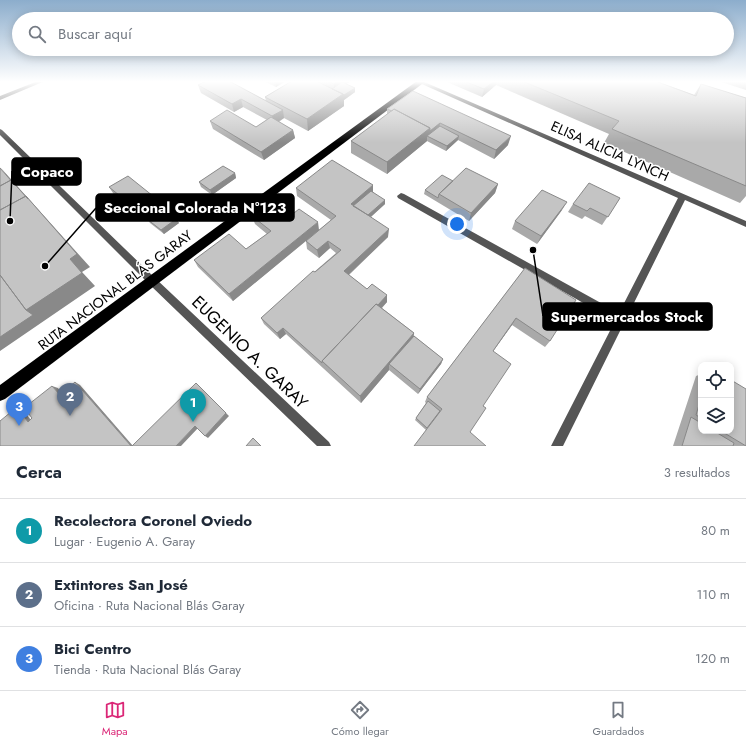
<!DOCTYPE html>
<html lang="es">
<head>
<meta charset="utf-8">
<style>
  :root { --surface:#fff; --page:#f6f6f7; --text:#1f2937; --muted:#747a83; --line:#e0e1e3; --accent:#db2777 }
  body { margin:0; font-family:Jost,sans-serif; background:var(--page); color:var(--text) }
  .controls { position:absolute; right:12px; bottom:12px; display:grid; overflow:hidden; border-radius:8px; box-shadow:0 2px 10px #0003 }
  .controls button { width:36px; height:36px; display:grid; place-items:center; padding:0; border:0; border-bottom:1px solid var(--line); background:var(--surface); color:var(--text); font:20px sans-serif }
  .you { position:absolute; left:457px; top:224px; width:14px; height:14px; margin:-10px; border:3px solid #fff; border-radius:50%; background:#1a73e8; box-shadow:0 0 0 6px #1a73e833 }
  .badge { display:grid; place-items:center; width:26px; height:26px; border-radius:50%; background:var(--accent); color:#fff; font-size:13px; font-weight:700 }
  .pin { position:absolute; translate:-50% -33px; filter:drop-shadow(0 1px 2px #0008) }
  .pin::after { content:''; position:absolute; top:21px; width:14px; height:12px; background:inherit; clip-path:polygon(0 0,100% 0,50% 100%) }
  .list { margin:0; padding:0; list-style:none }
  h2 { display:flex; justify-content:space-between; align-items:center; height:52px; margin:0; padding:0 16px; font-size:17px }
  h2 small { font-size:13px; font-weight:400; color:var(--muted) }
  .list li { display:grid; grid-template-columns:26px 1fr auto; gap:12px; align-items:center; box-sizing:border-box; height:64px; padding:0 16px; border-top:1px solid var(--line) }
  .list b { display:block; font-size:15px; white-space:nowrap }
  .list p { margin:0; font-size:13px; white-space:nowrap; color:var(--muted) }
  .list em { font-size:13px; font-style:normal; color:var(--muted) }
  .icon { flex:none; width:22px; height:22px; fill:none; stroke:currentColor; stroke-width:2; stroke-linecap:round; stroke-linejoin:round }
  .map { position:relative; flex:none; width:746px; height:446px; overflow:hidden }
  .search { position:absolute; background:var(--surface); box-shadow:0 2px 10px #0003; left:12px; right:12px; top:12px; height:44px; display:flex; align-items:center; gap:10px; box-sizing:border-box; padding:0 14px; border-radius:22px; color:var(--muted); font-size:15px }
  .sheet { height:244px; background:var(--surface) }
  nav { display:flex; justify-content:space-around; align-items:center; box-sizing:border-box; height:56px; border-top:1px solid var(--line); background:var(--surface); font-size:11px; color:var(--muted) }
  nav a { display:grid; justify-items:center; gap:2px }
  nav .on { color:var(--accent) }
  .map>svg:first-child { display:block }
</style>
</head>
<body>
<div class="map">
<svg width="746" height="446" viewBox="0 0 746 446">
  <rect width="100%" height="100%" fill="#fff"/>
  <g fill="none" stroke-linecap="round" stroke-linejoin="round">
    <path fill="#555" fill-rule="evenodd" d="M38,81h7l-45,19v-4z
      M415,81h7l324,140v6l-61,-27 -122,246h-12l64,-125 -217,-123 -1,-2 4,-3 3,1 215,119 59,-115z"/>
    <path fill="#555" fill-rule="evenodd" d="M0,129l2,1 153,148 174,164 2,4h-14l-168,-162 -149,-149z"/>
    <path fill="#000" fill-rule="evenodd" d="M417,81h9l-421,318 -5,2v-16z"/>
  </g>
  <path fill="#a9a9a9" d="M264,81h22l-10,6z
    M292,81h59l-5,3 9,8 -11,8v6l-36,25 -24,-13 -5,4 14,8 2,8 -31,22 -51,-31 -3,-8 46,6 11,-7 -24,-13 -9,5 -33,-19 -3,-8 68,16 -1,-4z
    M448,81h208l38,14 7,-11 45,14v98l-6,7 -136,-60 5,-9 -113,-49 -14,12 -35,-15z
    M718,81h28v9z
    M413,91l95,54 -14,14 -36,-19 -12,11 -19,-10 -40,33 -36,-21v-12l36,-26v-6z
    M235,173l1,5 -24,17 -11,-8 -2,-5z
    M453,181l45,3 -3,9 -26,28 -45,-27 1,-4z
    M109,187l49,18 -18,11 -25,-20z
    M296,188l77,4 12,12 -14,13 17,20 -39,38 18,14 20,13 -5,6 32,25v3l29,23 -2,5 -23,30 -29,-24 -28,33 -75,-69 -6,5 -16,-15 -3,-6 75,-65 -6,-5 -11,10 -12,-9 -1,-8 -73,60 -35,-34 -4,-7 52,-11 21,-15 -12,-10 -3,-8 37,1 30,13 12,-10 -34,-24z
    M620,198l-18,27 -17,-9 -3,3 -14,-7 5,-8z
    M562,210l-25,34 -25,-15 3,-8z
    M147,219h29l3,4 -15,11 -14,-11z
    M525,268l25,73 -5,6 -33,-22 -19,26 -67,79 -11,-10 1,-2 10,-15 -1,-1 2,-5z
    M701,374v57h30l15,15h-73l23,-70z"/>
  <path fill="#898989" d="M275,81h11l-10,6z
    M338,81h13l-17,11v-8z
    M494,81h3l-1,4 -14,12 2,-8z
    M355,88v4l-11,8v6l-36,25 -1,-12 36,-25z
    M241,99l2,8 -9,5 -2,-8z
    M283,110l1,8 -10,6 -2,-8z
    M440,123l-1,8 -12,5v5l-40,33v-12l43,-34z
    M293,130l2,8 -31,22 -3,-8z
    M459,136l-1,4 -12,11 1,-5z
    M511,136l-3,9 -14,14 2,-9z
    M0,167l90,100 -8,5 13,14 -95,65v-14l26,-27 44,-51z
    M235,173l1,5 -24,17 -2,-5z
    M498,184l-3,9 -26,28 2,-8z
    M373,185v9l-19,16 -3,-6z
    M153,196l5,9 -18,11 -5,-8z
    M385,200v4l-19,17v-4z
    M567,202l-5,8 -25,34 4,-8z
    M176,219l3,4 -15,11 -3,-4z
    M318,222l1,8 -86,71 -4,-7z
    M389,229l-1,8 -43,41 -1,-7z
    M328,241l2,7 -11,10 -2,-8z
    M387,295v7l-60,64 -4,-4z
    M516,318l-4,7 -23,32 4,-6z
    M283,328l3,6 -6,5 -3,-6z
    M414,333l-2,9 -23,22v6l-28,33 -1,-7z
    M443,359l-2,5 -23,30 2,-5z
    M75,382l5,3 53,61h-2z
    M52,386l6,2 7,10 -5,-3z
    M17,407l6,3 11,14 -6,-2z
    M226,413l3,3 -21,22 -3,-2z
    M195,426l3,2 -17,18h-5z"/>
  <path fill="#c4c4c4" stroke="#898989" d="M206,81h23l54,29 -11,6 -31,-17 -9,5 -34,-19z
    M292,81h24l27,13 -36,25 -42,-22z
    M327,81h11l-4,3z
    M464,81h30l-10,8z
    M522,81h133l41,15 5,-12 45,14v88l-134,-57 7,-8z
    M342,82l13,6 -11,7 -1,-1 -11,-5z
    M413,91l98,45 -15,14 -56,-27 -10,8v-3l-36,-19 -2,2 -5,-2z
    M394,109l36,19 -43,34 -36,-21z
    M227,110l29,17 15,-10 22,13 -32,22 -51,-31z
    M440,126l19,10 -12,10 -20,-10z
    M332,160l41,25 -22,19 38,25 -45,42 23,18 5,-5 15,11 -9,10 -2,-1 -54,57v2l-39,-35 -6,5 -16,-15 52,-47 2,1 26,-22 -13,-9 -11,9 -11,-9 30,-25 -40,-28z
    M223,166l12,7 -25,17 -11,-8z
    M0,168l14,16 -3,-4 -11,6z
    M466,168l32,16 -27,29 -32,-19z
    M442,175l11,6 -14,13 -1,4 -13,-8z
    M128,176l25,20 -18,12 -26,-21z
    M11,180l17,19 -2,-3 -26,14v-24z
    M589,183l31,15 -12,19 -18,-9 -3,3 -14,-7z
    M542,190l25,12 -26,34 -26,-15z
    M371,191l14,9 -17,15 -15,-9z
    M26,196l51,58 -7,5 12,14 -56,37 -26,-35v-65z
    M270,204l19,13 10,-8 19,13 -89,72 -35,-34 35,-26 17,15 25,-18 -19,-15z
    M163,209l13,10 -15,11 -14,-11z
    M525,268l51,32 -26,41 -34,-23 -23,33 18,13 -28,42 3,2 -16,24 16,14h-72l28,-37 -15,-12z
    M0,275l26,35 7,5 -33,22z
    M376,304l38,29 -54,63 -38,-35z
    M414,336l29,23 -23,30 -31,-25z
    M731,380l15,9v57l-25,-15h10z
    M75,382l56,64h-131v-25l17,-14 11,15 4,-4 -8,-10 28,-22 8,9z
    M196,383l30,30 -21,23 -10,-10 -19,20h-44z
    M701,398v20l-5,-3z
    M428,401l12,10 -13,17 -11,-10z
    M691,417l10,6v8h13l20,12 -1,3h-51z
    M253,438l8,8h-15z"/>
  <linearGradient id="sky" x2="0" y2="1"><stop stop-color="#8cadcc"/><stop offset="0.57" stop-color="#fff"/><stop offset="1" stop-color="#fff" stop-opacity="0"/></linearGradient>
  <rect width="746" height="143" fill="url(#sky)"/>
  <g text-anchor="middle" stroke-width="3" stroke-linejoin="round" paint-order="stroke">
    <g font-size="14" fill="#000" stroke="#fff">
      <text transform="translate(610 151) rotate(24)" y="5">ELISA ALICIA LYNCH</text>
      <text transform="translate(115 290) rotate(-37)" y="5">RUTA NACIONAL BLÁS GARAY</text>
    </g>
    <g font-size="17" fill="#000" stroke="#fff">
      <text transform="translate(250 352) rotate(44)" y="6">EUGENIO A. GARAY</text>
    </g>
  </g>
  <path fill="none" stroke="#000" stroke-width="1.5" d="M10 221L12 171M45 266L96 208M533 250L543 316"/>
  <g fill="#000" stroke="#fff" stroke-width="1.5">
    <circle cx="10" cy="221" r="4"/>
    <circle cx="45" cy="266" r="4"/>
    <circle cx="533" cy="250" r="4"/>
  </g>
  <g fill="#000" stroke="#000" stroke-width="1.5">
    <rect x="12" y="158" width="69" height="27" rx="4"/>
    <rect x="96" y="194" width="198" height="27" rx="4"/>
    <rect x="543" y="303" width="169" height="27" rx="4"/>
  </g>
  <g font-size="15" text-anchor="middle" font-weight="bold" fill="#fff">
    <text x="47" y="177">Copaco</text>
    <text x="195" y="213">Seccional Colorada N°123</text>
    <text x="627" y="322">Supermercados Stock</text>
  </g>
</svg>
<div class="controls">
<button><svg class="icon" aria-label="locate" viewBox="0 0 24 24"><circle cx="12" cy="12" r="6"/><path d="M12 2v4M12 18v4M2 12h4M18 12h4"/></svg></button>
<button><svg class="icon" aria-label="layers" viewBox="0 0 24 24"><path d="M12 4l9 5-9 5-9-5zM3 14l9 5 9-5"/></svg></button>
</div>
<div class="you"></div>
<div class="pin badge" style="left:193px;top:422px;background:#0f9aa8">1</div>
<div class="pin badge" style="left:70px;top:416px;background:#5c6f8a">2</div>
<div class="pin badge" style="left:19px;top:426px;background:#3f7fe0">3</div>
<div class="search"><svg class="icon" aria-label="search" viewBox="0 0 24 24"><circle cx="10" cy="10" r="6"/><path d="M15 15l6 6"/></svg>Buscar aquí</div>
</div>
<section class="sheet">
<h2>Cerca<small>3 resultados</small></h2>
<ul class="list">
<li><span class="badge" style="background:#0f9aa8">1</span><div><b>Recolectora Coronel Oviedo</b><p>Lugar · Eugenio A. Garay</p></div><em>80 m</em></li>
<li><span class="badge" style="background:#5c6f8a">2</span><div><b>Extintores San José</b><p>Oficina · Ruta Nacional Blás Garay</p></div><em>110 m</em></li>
<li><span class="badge" style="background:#3f7fe0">3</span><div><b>Bici Centro</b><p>Tienda · Ruta Nacional Blás Garay</p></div><em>120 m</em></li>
</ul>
</section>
<nav>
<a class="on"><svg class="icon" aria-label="map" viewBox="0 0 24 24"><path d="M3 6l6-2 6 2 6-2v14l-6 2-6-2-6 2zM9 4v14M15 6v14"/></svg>Mapa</a>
<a><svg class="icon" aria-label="directions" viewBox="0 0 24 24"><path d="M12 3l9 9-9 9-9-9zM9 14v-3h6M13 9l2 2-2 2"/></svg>Cómo llegar</a>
<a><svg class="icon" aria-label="saved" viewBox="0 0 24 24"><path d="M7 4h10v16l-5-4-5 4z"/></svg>Guardados</a>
</nav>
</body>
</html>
